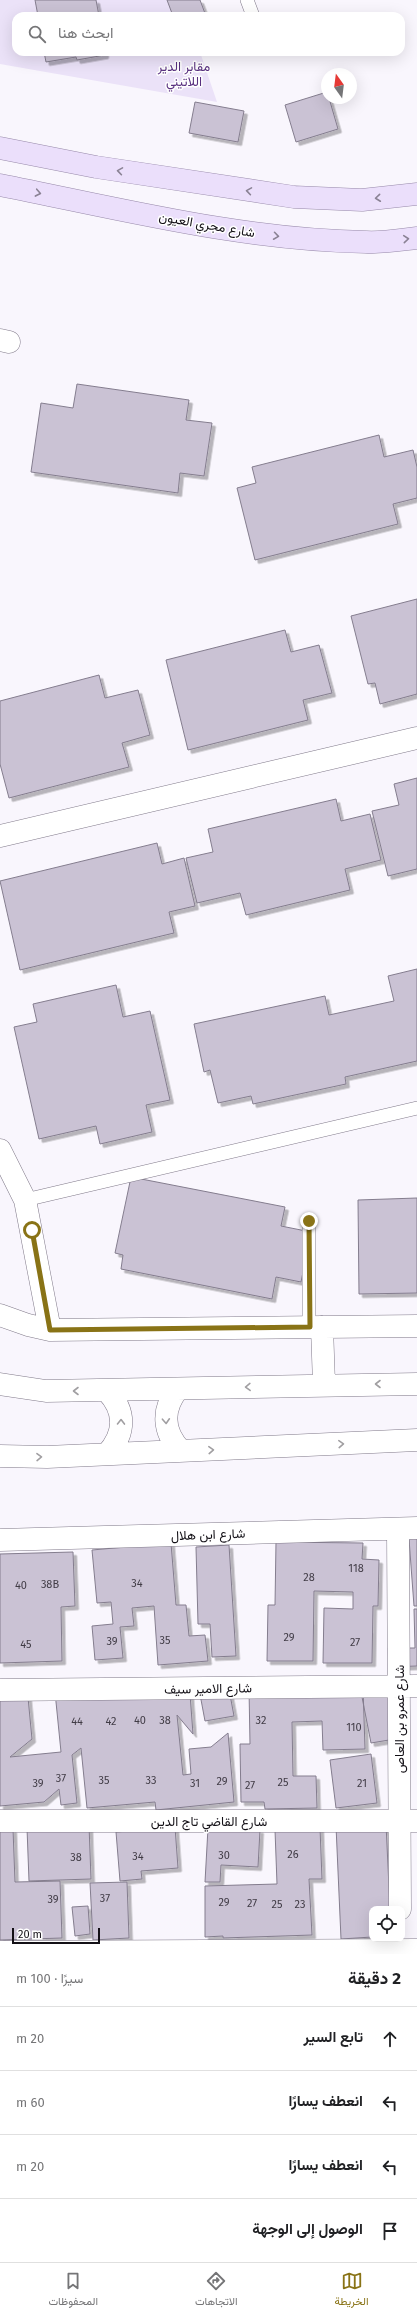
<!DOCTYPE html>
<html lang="ar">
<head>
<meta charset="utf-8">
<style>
  :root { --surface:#fff; --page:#f2f2f2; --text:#202124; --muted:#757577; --line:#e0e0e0; --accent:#897316 }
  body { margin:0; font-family:"Fira Sans",Vazirmatn,sans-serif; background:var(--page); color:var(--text); direction:rtl }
  .controls { position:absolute; right:12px; bottom:12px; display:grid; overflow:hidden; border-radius:8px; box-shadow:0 4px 16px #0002 }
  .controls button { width:36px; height:36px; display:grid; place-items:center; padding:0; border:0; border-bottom:1px solid var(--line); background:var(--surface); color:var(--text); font:20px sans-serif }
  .compass { position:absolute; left:321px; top:68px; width:36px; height:36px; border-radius:50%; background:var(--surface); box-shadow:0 4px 16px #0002; rotate:346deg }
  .scale { position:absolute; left:12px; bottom:10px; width:88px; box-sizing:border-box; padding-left:4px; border:2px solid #131016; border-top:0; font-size:11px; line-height:14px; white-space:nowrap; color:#131016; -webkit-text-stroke:3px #fff; paint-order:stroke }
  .stop { position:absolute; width:12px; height:12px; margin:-9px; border:3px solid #897316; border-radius:50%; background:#fff }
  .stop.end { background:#897316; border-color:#fff; box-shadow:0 1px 4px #0008 }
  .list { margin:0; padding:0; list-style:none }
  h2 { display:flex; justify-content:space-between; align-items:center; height:52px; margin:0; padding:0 16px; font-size:17px }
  h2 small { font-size:13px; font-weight:400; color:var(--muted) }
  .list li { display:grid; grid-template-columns:26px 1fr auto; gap:12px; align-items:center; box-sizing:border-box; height:64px; padding:0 16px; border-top:1px solid var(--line) }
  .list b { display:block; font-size:15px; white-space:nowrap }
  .list em { font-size:13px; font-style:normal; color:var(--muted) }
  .icon { flex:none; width:22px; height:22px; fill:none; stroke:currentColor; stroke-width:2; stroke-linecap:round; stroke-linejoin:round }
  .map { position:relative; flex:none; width:417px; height:1954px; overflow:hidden; direction:ltr }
  .search { position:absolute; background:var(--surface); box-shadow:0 4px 16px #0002; left:12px; right:12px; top:12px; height:44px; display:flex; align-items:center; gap:10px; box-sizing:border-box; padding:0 14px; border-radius:12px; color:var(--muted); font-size:15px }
  .sheet { height:308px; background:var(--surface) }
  nav { display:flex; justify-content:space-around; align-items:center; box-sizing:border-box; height:56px; border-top:1px solid var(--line); background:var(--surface); font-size:11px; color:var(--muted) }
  nav a { display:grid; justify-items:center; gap:2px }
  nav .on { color:var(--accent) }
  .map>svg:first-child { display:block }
</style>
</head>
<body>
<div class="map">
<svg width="417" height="1954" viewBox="0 0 417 1954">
  <defs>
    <filter id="shadow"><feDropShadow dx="3.5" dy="3.5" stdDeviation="0" flood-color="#0004"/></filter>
  </defs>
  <rect width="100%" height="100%" fill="#f9f6fd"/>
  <path fill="#ebe2f8" d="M0,0h182l6,16h-172v36h184l17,50 -217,-38z"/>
  <path fill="#cac2d4" stroke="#847d8e" filter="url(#shadow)" d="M35,0h61l3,16h-61z
    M167,0h33l6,16h-33z
    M44,52h61v3l-28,5 -1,-3 -30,5z
    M327,92v6h2l9,31 -42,13 -11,-37z
    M195,102l49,9 -6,31 -49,-9z
    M77,384l112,16 -3,20 26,3 -8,53 -24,-3 -2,20 -147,-21 10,-69 32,5z
    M379,435l5,22 29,-7 4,17v31l-24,6 5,20 -143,36 -18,-72 19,-5 -4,-16z
    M417,599v95l-37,10 -5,-21 -7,1 -17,-68z
    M285,630l6,22 28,-7 13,48 -29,7 5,20 -120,30 -22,-90z
    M99,675l6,23 33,-8 12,45 -28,8 7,24 -120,31 -9,-34v-63z
    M417,778v91l-29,7 -16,-65 27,-6 -5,-21z
    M336,799l5,22 29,-7 11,46 -36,9 5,21 -104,25 -6,-22 -43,10 -11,-45 27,-6 -5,-23z
    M157,843l5,21 22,-6 11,48 -26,6 5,21 -154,37 -20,-89z
    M417,969v92l-72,16 1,7 -93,20 -2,-8 -33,7 -8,-33 -6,2 -10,-48 131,-28 4,19 65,-14 -6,-25z
    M116,985l7,32 27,-6 20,89 -24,5 6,27 -52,12 -4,-18 -57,13 -25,-112 23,-5 -4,-18z
    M131,1177l154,30 -4,19 30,6 -10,50 -25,-5 -4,22 -151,-30 2,-14 -8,-2z
    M417,1198v95l-58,1 -1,-94z
    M417,1538v68h-3l-5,-67z
    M276,1542l87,1 -1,16 17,1 -1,46h-5l-1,57h-49l1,-55 29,1v-17l-39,-1 -1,70h-46l1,-56h7z
    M171,1543l5,62h10l3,31 16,-1 3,26 -50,4 -4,-59 -22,2 2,18 -14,1 3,31 -28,2 -3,-34 21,-2 -2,-22 -14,1 -5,-53z
    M229,1545l7,111 -24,1 -2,-33h-12l-2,-77z
    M73,1552l2,54 -14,1 1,54 -62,2v-109z
    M414,1609h3v57l-28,1 -1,-19h27z
    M228,1684l6,32 -29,5 -6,-32z
    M27,1687l5,52 -22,18 51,-5 -6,-60 135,2 3,40 -16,-19 6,60 8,-1 -2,-25 22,-2 17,-14 6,69 -78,8 -1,-8 -68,6 -6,-60 -9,7 5,48 -16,2 -2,-16 -15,13 -44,4v-116z
    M363,1687l2,62 -42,1 -1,-29 -30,1 1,54h23l1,32 -52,1 -1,-7h-23l-1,-58h10l-1,-55z
    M392,1691l9,47 -30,5 -9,-46z
    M371,1754l6,49 -41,5 -6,-48z
    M386,1824l4,85h-18v28l-31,2 -5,-113z
    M89,1825l2,54 -62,2 -2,-53z
    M175,1827l3,41 -37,3 1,8 -22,2 -4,-49z
    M208,1828l52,2 -2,37 -37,-2 -1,17h-15z
    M320,1828l2,51h-13l3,56 -89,3v-2l-18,1v-51l72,-2 -2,-54z
    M13,1829l2,53 45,-1 2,57 -62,2v-110z
    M127,1882l2,56 -36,2 -3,-57z
    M88,1906l2,28 -15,2 -3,-29z"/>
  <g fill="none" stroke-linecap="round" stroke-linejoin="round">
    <g stroke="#817a8a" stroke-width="14">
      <path id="lane" d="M247,0l6,16
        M25,1200l392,-92
        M309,1221v106"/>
    </g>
    <g stroke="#817a8a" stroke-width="23">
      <path id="street" d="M0,340l9,2
        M0,836l417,-98
        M0,1150l25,50 25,130
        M0,1315l28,10 22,5 367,-4
        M322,1327l2,57
        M0,1384l46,7 371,-7
        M178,1389c-17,21 -15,43 3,62
        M107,1391c19,20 19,42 0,63
        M0,1456l47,1 370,-17
        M398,1529l2,380
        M0,1540l417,-12
        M0,1690l417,-4
        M0,1821h417
        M0,1952l417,-2"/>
    </g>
    <g stroke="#9789a9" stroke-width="23">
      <path id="primary" d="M0,148l96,19 198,30 68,3 55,-6
        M0,185c121,24 242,55 366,57 16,1 34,-2 51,-4"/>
    </g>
    <use href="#lane" stroke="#fff" stroke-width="13"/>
    <use href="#street" stroke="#fff" stroke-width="22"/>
    <use href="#primary" stroke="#ebdffb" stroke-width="22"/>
  </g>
  <defs><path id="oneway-chevron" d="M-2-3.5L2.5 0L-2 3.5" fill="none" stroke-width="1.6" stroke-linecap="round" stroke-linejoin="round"/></defs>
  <g stroke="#8a8294">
    <use href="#oneway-chevron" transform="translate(120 171) rotate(-171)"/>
    <use href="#oneway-chevron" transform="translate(249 191) rotate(-171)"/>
    <use href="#oneway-chevron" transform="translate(38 193) rotate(11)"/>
    <use href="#oneway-chevron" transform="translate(378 198) rotate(174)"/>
    <use href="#oneway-chevron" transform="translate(276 236) rotate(8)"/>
    <use href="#oneway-chevron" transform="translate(406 239) rotate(-5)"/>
  </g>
  <g stroke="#a19fa2">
    <use href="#oneway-chevron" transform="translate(378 1384) rotate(180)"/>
    <use href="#oneway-chevron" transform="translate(248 1387) rotate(178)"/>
    <use href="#oneway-chevron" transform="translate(76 1391) rotate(180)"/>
    <use href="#oneway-chevron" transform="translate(166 1421) rotate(87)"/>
    <use href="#oneway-chevron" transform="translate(121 1422) rotate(-89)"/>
    <use href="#oneway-chevron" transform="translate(341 1444) rotate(-3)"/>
    <use href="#oneway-chevron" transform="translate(211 1450) rotate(-3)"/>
    <use href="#oneway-chevron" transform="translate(39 1457) rotate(-1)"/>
  </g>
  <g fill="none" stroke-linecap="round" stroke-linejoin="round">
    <path stroke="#897316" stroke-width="5" d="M32,1230l18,100 260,-3 -1,-106"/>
  </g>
  <g text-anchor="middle" stroke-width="3" stroke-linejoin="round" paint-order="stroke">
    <g font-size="11" fill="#413c46">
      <text x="356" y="1572">118</text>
      <text x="309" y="1581">28</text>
      <text x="137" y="1587">34</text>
      <text x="50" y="1588">38B</text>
      <text x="21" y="1589">40</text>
      <text x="289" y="1641">29</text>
      <text x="165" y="1644">35</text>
      <text x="112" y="1645">39</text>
      <text x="355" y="1646">27</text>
      <text x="26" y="1648">45</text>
      <text x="140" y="1724">40</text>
      <text x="165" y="1724">38</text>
      <text x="261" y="1724">32</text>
      <text x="77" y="1725">44</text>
      <text x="111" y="1725">42</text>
      <text x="354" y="1731">110</text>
      <text x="61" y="1782">37</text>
      <text x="104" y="1784">35</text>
      <text x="151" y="1784">33</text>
      <text x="222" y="1785">29</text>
      <text x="283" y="1786">25</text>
      <text x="38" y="1787">39</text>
      <text x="195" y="1787">31</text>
      <text x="362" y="1787">21</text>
      <text x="250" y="1789">27</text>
      <text x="293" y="1858">26</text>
      <text x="224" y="1859">30</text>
      <text x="138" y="1860">34</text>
      <text x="76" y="1861">38</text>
      <text x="105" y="1902">37</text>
      <text x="53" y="1903">39</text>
      <text x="224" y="1906">29</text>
      <text x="252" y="1907">27</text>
      <text x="277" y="1908">25</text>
      <text x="300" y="1908">23</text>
    </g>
    <g font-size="13" fill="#582f7f" stroke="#fff">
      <text x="184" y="71">مقابر الدير<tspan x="184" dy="15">اللاتيني</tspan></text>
    </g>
    <g font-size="13" fill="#131016" stroke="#fff">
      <text transform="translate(207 224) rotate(10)" y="5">شارع مجري العيون</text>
      <text transform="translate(208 1534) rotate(-2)" y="5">شارع ابن هلال</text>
      <text transform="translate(208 1688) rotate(-1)" y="5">شارع الامير سيف</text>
      <text transform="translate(399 1719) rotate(-90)" y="5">شارع عمرو بن العاص</text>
      <text x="209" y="1826">شارع القاضي تاج الدين</text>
    </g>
  </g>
</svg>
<div class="controls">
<button><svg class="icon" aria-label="locate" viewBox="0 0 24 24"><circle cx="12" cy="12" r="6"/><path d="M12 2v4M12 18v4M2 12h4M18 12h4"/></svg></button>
</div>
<svg class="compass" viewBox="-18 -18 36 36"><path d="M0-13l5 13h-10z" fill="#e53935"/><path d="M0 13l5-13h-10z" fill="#757577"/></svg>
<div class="scale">20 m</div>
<div class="stop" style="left:32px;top:1230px"></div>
<div class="stop end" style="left:309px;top:1221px"></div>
<div class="search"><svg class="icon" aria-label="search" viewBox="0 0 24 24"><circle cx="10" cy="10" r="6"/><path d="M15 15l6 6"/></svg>ابحث هنا</div>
</div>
<section class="sheet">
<h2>2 دقيقة<small>سيرًا · 100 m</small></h2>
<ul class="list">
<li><svg class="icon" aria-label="ahead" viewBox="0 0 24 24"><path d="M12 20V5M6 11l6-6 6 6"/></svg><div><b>تابع السير</b></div><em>20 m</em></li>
<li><svg class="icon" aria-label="left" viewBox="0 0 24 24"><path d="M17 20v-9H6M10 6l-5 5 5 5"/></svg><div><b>انعطف يسارًا</b></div><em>60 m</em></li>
<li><svg class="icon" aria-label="left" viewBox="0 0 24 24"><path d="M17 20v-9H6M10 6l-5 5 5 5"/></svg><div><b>انعطف يسارًا</b></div><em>20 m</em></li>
<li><svg class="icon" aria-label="arrive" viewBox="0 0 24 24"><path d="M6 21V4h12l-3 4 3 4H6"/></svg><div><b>الوصول إلى الوجهة</b></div></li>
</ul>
</section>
<nav>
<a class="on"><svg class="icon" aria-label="map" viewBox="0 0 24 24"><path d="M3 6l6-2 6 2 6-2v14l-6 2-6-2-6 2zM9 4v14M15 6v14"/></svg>الخريطة</a>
<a><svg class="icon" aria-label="directions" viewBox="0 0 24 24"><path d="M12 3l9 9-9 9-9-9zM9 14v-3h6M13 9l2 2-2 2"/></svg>الاتجاهات</a>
<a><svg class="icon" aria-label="saved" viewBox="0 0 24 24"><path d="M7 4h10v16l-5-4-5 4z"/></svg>المحفوظات</a>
</nav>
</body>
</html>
